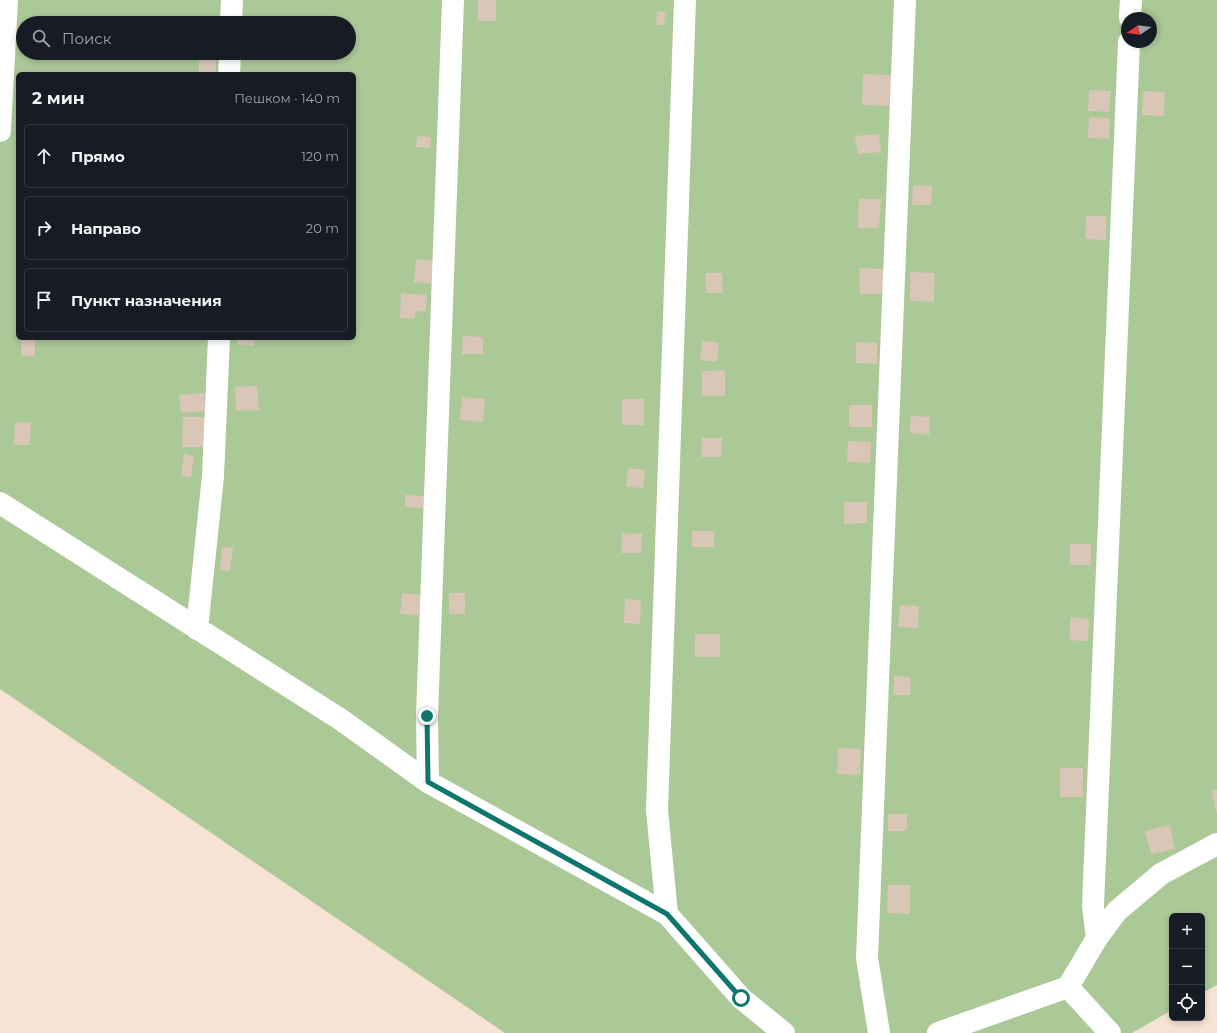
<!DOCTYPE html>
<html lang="ru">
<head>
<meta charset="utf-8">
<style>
  :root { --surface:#171b24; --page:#242831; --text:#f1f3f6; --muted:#9ea1a6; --line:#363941 }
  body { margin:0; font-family:Montserrat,sans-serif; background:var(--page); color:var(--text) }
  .controls { position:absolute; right:12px; bottom:12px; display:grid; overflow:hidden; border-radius:6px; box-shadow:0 2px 6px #0003 }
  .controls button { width:36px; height:36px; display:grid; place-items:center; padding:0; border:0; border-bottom:1px solid var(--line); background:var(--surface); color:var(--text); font:20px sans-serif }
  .compass { position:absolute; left:1121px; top:12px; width:36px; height:36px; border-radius:50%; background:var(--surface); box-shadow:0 2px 6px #0003; rotate:257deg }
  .stop { position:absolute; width:12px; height:12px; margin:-9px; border:3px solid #0f766e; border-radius:50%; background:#fff }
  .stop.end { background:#0f766e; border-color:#fff; box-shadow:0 1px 4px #0008 }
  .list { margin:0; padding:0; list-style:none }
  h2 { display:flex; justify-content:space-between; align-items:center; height:52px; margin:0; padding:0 16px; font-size:17px }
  h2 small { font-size:13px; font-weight:400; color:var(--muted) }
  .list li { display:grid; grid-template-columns:26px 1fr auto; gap:12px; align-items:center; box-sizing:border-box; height:64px; margin:0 8px 8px; padding:0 8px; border:1px solid var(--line); border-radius:6px }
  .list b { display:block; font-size:15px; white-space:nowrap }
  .list em { font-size:13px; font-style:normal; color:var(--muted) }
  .icon { flex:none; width:22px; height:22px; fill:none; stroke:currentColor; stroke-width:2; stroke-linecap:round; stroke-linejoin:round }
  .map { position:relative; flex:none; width:1217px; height:1033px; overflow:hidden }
  .search { position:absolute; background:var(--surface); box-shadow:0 2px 6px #0003; left:16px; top:16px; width:340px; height:44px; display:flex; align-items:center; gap:10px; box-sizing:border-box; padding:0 14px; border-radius:22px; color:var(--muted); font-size:15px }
  .panel { position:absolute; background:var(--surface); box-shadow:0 2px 6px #0003; left:16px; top:72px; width:340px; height:268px; border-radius:6px }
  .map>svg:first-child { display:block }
</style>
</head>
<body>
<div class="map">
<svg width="1217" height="1033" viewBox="0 0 1217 1033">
  <rect width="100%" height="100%" fill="#f7e3d3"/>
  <path fill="#abc897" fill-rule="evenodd" d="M0,0h1217v985l-15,8v-77h-30v94l-40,23h-627l-505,-344zM1127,18h24v24h-24zM23,23h326v30h-326zM18,74h336v264h-336z"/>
  <path fill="#d9c6b7" d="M478,0h18v21h-18z
    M657,11l8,1 -1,13h-8z
    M199,57l17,1v16h-17z
    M863,74l29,1 -1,31 -29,-1z
    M1089,90l22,1 -2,21 -21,-1z
    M1143,91l22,1 -1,24 -22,-1z
    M1089,117l21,1 -1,21 -21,-1z
    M879,134l2,18 -23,2 -3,-18z
    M417,136l14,1v11l-15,-1z
    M913,185l19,1 -1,19h-19z
    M859,199h22l-2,29h-21z
    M1086,216h20v24l-21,-1z
    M416,259l19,2 -2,23 -19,-2z
    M859,268l24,1v25h-23z
    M910,272l25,1 -1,29 -24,-1z
    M705,273h17l1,20h-17z
    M401,293l26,2 -1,17 -11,-1v8l-15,-1z
    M463,336l20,1v17h-21z
    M238,338h17l-1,8 -17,-2z
    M21,340h14v16h-14z
    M702,341l17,2 -2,19 -17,-2z
    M856,342l21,1v21l-21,-1z
    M725,370v26h-23v-25z
    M257,386l2,24 -23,1 -1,-24z
    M204,393l1,18 -24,2 -2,-18z
    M462,397l23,2 -2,23 -23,-2z
    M622,399h22v26h-22z
    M849,405h23v22h-23z
    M911,416l19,1 -1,18 -19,-2z
    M183,417h23l-1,30h-23z
    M15,422l16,1 -1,22h-16z
    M702,438h20l-1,19h-20z
    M848,441l23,1 -1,21 -23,-1z
    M184,454l10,2 -3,21 -10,-1z
    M628,468l17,2 -2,18 -17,-1z
    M405,495l22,1v12l-22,-1z
    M844,502h23v21l-23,1z
    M692,531h22v16h-22z
    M622,533l20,1 -1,19h-20z
    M1070,544h21v21h-21z
    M222,547l11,1 -3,23 -10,-1z
    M402,593l19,2 -2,20 -19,-1z
    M449,593h16v21h-16z
    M625,599l16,1 -1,24 -16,-1z
    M900,605l19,1 -1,22 -20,-1z
    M1071,617l18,2 -1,22 -19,-1z
    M695,634h25v23h-25z
    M894,676l17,1 -1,18h-17z
    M838,748l23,1 -1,26 -23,-1z
    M1060,768h23v29h-23z
    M1217,790v23h-1l-4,-22z
    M888,814h19v17h-19z
    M1170,825l5,24 -24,5 -6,-23z
    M888,885h22v29l-23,-1z"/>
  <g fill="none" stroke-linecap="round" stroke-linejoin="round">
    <path stroke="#fff" stroke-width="22" d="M1130,18l1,-18
      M231,23l1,-23
      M229,74l1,-21
      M0,131l7,-131
      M0,503l340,216 88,63 239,132 74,84 43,35
      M197,629l16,-153 6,-138
      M428,782l-1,-66 26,-716
      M667,914l-10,-104 28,-810
      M1097,938l-4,-32 36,-864
      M1068,987l42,46
      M879,1033l-12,-75 38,-958
      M938,1033l130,-46 29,-49 20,-27 44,-37 56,-30"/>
  </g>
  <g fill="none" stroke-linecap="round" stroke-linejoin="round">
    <path stroke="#0f766e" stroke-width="5" d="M427,716l1,66 239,132 74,84"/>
  </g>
</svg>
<div class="controls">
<button>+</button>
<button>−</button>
<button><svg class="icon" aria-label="locate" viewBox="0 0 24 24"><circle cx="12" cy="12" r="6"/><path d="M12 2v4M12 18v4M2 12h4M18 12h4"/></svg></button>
</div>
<svg class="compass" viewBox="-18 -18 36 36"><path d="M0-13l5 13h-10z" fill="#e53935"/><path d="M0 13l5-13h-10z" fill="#9ea1a6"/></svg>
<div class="stop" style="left:741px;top:998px"></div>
<div class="stop end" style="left:427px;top:716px"></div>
<div class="search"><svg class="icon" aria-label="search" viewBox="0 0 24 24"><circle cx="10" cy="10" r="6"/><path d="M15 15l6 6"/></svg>Поиск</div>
<section class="panel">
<h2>2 мин<small>Пешком · 140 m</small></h2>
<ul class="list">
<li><svg class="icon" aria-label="ahead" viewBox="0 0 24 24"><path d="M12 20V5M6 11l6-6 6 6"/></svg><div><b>Прямо</b></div><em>120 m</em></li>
<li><svg class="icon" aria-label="right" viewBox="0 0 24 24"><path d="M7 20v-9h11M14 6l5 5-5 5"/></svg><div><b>Направо</b></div><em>20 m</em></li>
<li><svg class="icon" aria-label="arrive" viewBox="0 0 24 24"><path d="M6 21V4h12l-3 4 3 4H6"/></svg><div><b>Пункт назначения</b></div></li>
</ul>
</section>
</div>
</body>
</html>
